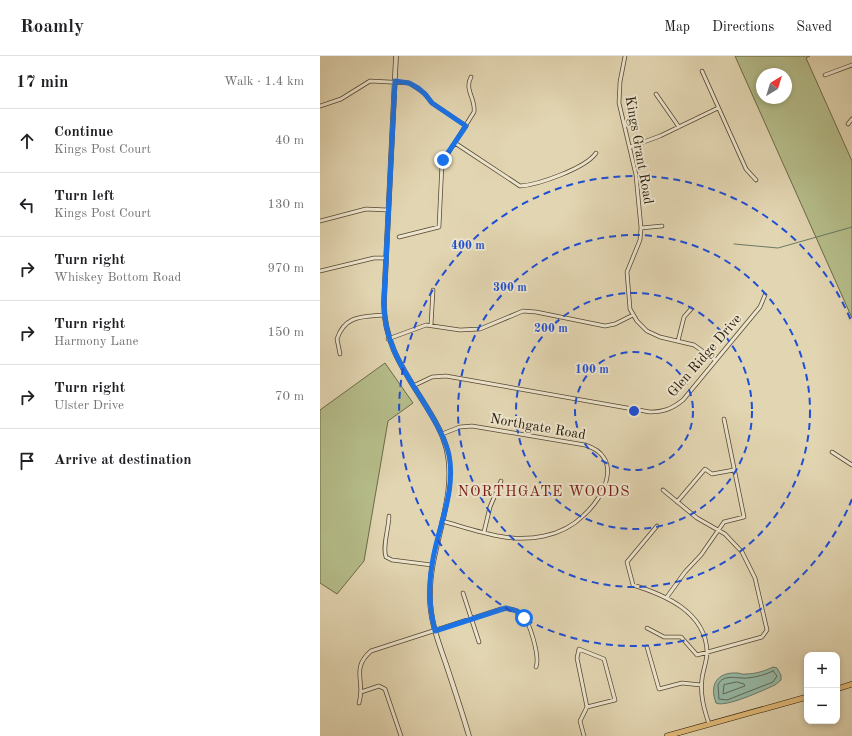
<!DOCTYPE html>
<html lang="en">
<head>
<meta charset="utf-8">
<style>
  :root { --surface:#fff; --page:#f6f6f6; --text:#202124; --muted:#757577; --line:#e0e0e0 }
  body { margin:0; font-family:"Old Standard TT",serif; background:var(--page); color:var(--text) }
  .controls { position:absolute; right:12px; bottom:12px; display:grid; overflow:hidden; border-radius:8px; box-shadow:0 2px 6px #0003 }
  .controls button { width:36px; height:36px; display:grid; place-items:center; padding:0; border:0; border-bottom:1px solid var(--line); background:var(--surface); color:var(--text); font:20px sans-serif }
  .compass { position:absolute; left:436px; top:12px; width:36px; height:36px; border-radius:50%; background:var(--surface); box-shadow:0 2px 6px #0003; rotate:38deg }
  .stop { position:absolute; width:12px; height:12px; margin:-9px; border:3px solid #1a73e8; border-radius:50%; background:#fff }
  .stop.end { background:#1a73e8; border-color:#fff; box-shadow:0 1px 4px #0008 }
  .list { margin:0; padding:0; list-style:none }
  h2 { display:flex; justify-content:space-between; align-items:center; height:52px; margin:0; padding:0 16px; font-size:17px }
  h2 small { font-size:13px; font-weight:400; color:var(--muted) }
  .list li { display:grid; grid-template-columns:26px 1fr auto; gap:12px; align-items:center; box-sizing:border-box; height:64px; padding:0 16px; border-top:1px solid var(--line) }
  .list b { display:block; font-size:15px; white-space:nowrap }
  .list p { margin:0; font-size:13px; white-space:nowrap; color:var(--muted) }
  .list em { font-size:13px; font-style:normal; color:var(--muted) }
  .icon { flex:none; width:22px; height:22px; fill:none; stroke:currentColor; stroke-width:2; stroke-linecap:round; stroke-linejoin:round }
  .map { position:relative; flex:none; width:532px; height:680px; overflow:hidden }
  header { display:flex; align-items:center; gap:24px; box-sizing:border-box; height:56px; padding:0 20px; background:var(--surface); border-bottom:1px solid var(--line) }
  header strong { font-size:19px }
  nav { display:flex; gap:22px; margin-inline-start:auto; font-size:14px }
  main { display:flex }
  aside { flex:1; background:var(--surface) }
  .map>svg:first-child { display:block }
</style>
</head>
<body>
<header>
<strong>Roamly</strong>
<nav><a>Map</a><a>Directions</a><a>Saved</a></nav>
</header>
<main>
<aside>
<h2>17 min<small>Walk · 1.4 km</small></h2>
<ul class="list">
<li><svg class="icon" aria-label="ahead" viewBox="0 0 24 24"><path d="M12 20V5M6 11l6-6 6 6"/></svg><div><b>Continue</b><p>Kings Post Court</p></div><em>40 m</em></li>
<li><svg class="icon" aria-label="left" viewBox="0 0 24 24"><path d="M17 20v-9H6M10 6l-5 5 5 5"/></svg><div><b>Turn left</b><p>Kings Post Court</p></div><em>130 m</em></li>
<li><svg class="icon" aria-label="right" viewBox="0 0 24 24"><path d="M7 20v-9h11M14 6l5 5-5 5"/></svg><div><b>Turn right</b><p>Whiskey Bottom Road</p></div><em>970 m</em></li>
<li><svg class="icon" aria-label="right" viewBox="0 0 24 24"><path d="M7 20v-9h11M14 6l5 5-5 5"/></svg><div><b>Turn right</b><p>Harmony Lane</p></div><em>150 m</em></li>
<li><svg class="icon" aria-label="right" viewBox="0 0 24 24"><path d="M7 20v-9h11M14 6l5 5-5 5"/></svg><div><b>Turn right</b><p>Ulster Drive</p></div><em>70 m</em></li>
<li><svg class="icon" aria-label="arrive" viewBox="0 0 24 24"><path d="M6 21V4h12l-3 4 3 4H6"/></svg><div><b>Arrive at destination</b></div></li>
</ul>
</aside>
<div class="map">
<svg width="532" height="680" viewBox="0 0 532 680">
  <rect width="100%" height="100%" fill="#e2d5b1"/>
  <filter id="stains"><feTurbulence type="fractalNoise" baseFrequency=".005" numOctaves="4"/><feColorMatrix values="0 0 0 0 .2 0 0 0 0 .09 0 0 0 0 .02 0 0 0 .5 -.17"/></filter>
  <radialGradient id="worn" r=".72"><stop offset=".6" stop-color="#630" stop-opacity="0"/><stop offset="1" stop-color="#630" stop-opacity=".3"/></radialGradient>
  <path fill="#b5bd8a" stroke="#6c6a49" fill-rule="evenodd" d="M415,0h75l-4,2 46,103v157zM442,18h24v24h-24z
    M65,307l28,40 -25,18 -24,140 -27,33 -17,-11v-173z"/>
  <path fill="#96b9a6" stroke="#687967" d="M453,611l4,1 4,7v5l-6,5c-11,5 -50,23 -59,18 -7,-18 1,-31 21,-30 3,0 6,2 9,1 9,0 19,-3 27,-7z"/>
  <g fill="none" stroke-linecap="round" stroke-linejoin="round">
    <path stroke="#5d6857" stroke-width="1" d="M453,615l4,5 -4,6 -46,18 -8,-1 -1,-14c5,-12 20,-6 30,-7 8,-1 17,-3 25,-7z
      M417,626l7,2 1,2 -22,8 1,-9z"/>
    <path stroke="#687967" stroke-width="1" d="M414,188l44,4 74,-21"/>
    <g stroke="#544732" stroke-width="4.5">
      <path id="minor" d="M305,0l-5,26 -1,21 17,72 5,53 -1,12 -13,32 3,37 7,12 10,10 13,6 34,8 21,15
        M382,15l44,98 10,11
        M505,19l27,-10
        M336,38l23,33
        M0,50l21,-7 29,-18 39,2 15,10 8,10 34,23
        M528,68l4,-5
        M135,87l65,43c18,-1 66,-18 76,-33
        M310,91l30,-11 58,-28
        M0,165l46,-12 22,1
        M321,172l21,-2
        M79,181l40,-10 3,-64 32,-51c2,-13 -10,-22 -3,-35
        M0,215l54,-13h12
        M111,269l2,-35
        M68,283l38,-14 34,5 20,-1 43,-18 13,1 69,14 10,-2 18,-9
        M358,285l6,-24 7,-8
        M20,298l-3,-15c8,-24 25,-22 47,-24
        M93,330l19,-9 14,-1 204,36c13,0 22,-3 33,-12l77,-93 5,-12
        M512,396l20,13
        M357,446l28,-33 7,5 22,-4
        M69,460c0,11 -7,32 -3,41l6,3 40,5
        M122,465c33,9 68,23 102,15 15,-3 29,-10 40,-21 21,-19 40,-58 1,-70l-113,-19 -12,1 -18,7
        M337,470l-30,36 6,23c32,10 73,27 74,67 0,9 -4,18 -5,27 -2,16 2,30 7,45
        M164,476l6,-25 11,-26
        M143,537l16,49
        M347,541l18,-25 16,-17 23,-33 20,-5 -20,-98
        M327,572l17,9h17l16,18 65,-18 5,-7 -12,-52 -13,-26 -17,-18 -28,-16 -34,-28
        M327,591l12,42 23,-6 19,2
        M41,636l18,-6 6,3 16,47
        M39,647c7,-21 -9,-34 12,-52l130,-42c8,-1 15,0 21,5 8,8 18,43 14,53
        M264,680l-4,-15 7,-14 -10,-49 2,-9 25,10 11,41 -28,7"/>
    </g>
    <g stroke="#544732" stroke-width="5.5">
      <path id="tertiary" d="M76,0l-12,245c-1,42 21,71 42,105 8,13 16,26 20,41 13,49 -16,97 -16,146 -1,25 8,48 16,71 8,24 16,48 23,72"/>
    </g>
    <g stroke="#241808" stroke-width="6">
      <path id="primary" d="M517,633l15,-5
        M347,680l140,-39"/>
    </g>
    <use href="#minor" stroke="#ece4cc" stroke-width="3"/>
    <use href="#tertiary" stroke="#ece4cc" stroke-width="4"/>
    <use href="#primary" stroke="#e1ba78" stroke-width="5"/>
  </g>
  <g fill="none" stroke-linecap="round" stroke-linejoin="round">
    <path stroke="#1a73e8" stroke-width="5" d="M123,104l23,-34 -34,-23 -6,-8 -8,-7 -9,-5 -14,-2 -11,220c-1,42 21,71 42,105 9,16 19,31 23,49 7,35 -10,70 -16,104 -5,24 -4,48 2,72l71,-23 11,3 7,7"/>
  </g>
  <g fill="none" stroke="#1d4ed8" stroke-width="2" stroke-dasharray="7 5">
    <circle cx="314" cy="355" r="59"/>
    <circle cx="314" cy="355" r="118"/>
    <circle cx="314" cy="355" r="176"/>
    <path d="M532 443A235 235 0 1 1 532 267"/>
  </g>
  <g text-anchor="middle" stroke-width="4" stroke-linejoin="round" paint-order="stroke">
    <g font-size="14" fill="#241808" stroke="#ece4cc">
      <text transform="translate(320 94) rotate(80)" y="5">Kings Grant Road</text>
      <text transform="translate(384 299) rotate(-49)" y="5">Glen Ridge Drive</text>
      <text transform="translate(218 370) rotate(10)" y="5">Northgate Road</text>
    </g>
    <g font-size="15" letter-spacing="1" fill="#7a1f14" stroke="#ece4cc">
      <text x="224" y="440">NORTHGATE WOODS</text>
    </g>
  </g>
  <circle cx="314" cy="355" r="6" fill="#1d4ed8" stroke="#ece4cc" stroke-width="2"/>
  <g font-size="12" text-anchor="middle" font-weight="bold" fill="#1d4ed8" stroke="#ece4cc" stroke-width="4" stroke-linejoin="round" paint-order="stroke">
    <text x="148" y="193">400 m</text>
    <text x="190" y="235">300 m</text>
    <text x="231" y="276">200 m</text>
    <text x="272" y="317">100 m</text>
  </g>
  <rect width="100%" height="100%" filter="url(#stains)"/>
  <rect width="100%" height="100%" fill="url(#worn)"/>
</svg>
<div class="controls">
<button>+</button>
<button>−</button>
</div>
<svg class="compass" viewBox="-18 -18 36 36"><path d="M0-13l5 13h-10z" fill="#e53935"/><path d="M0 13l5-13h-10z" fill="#757577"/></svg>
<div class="stop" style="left:204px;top:562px"></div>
<div class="stop end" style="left:123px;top:104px"></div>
</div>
</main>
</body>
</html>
